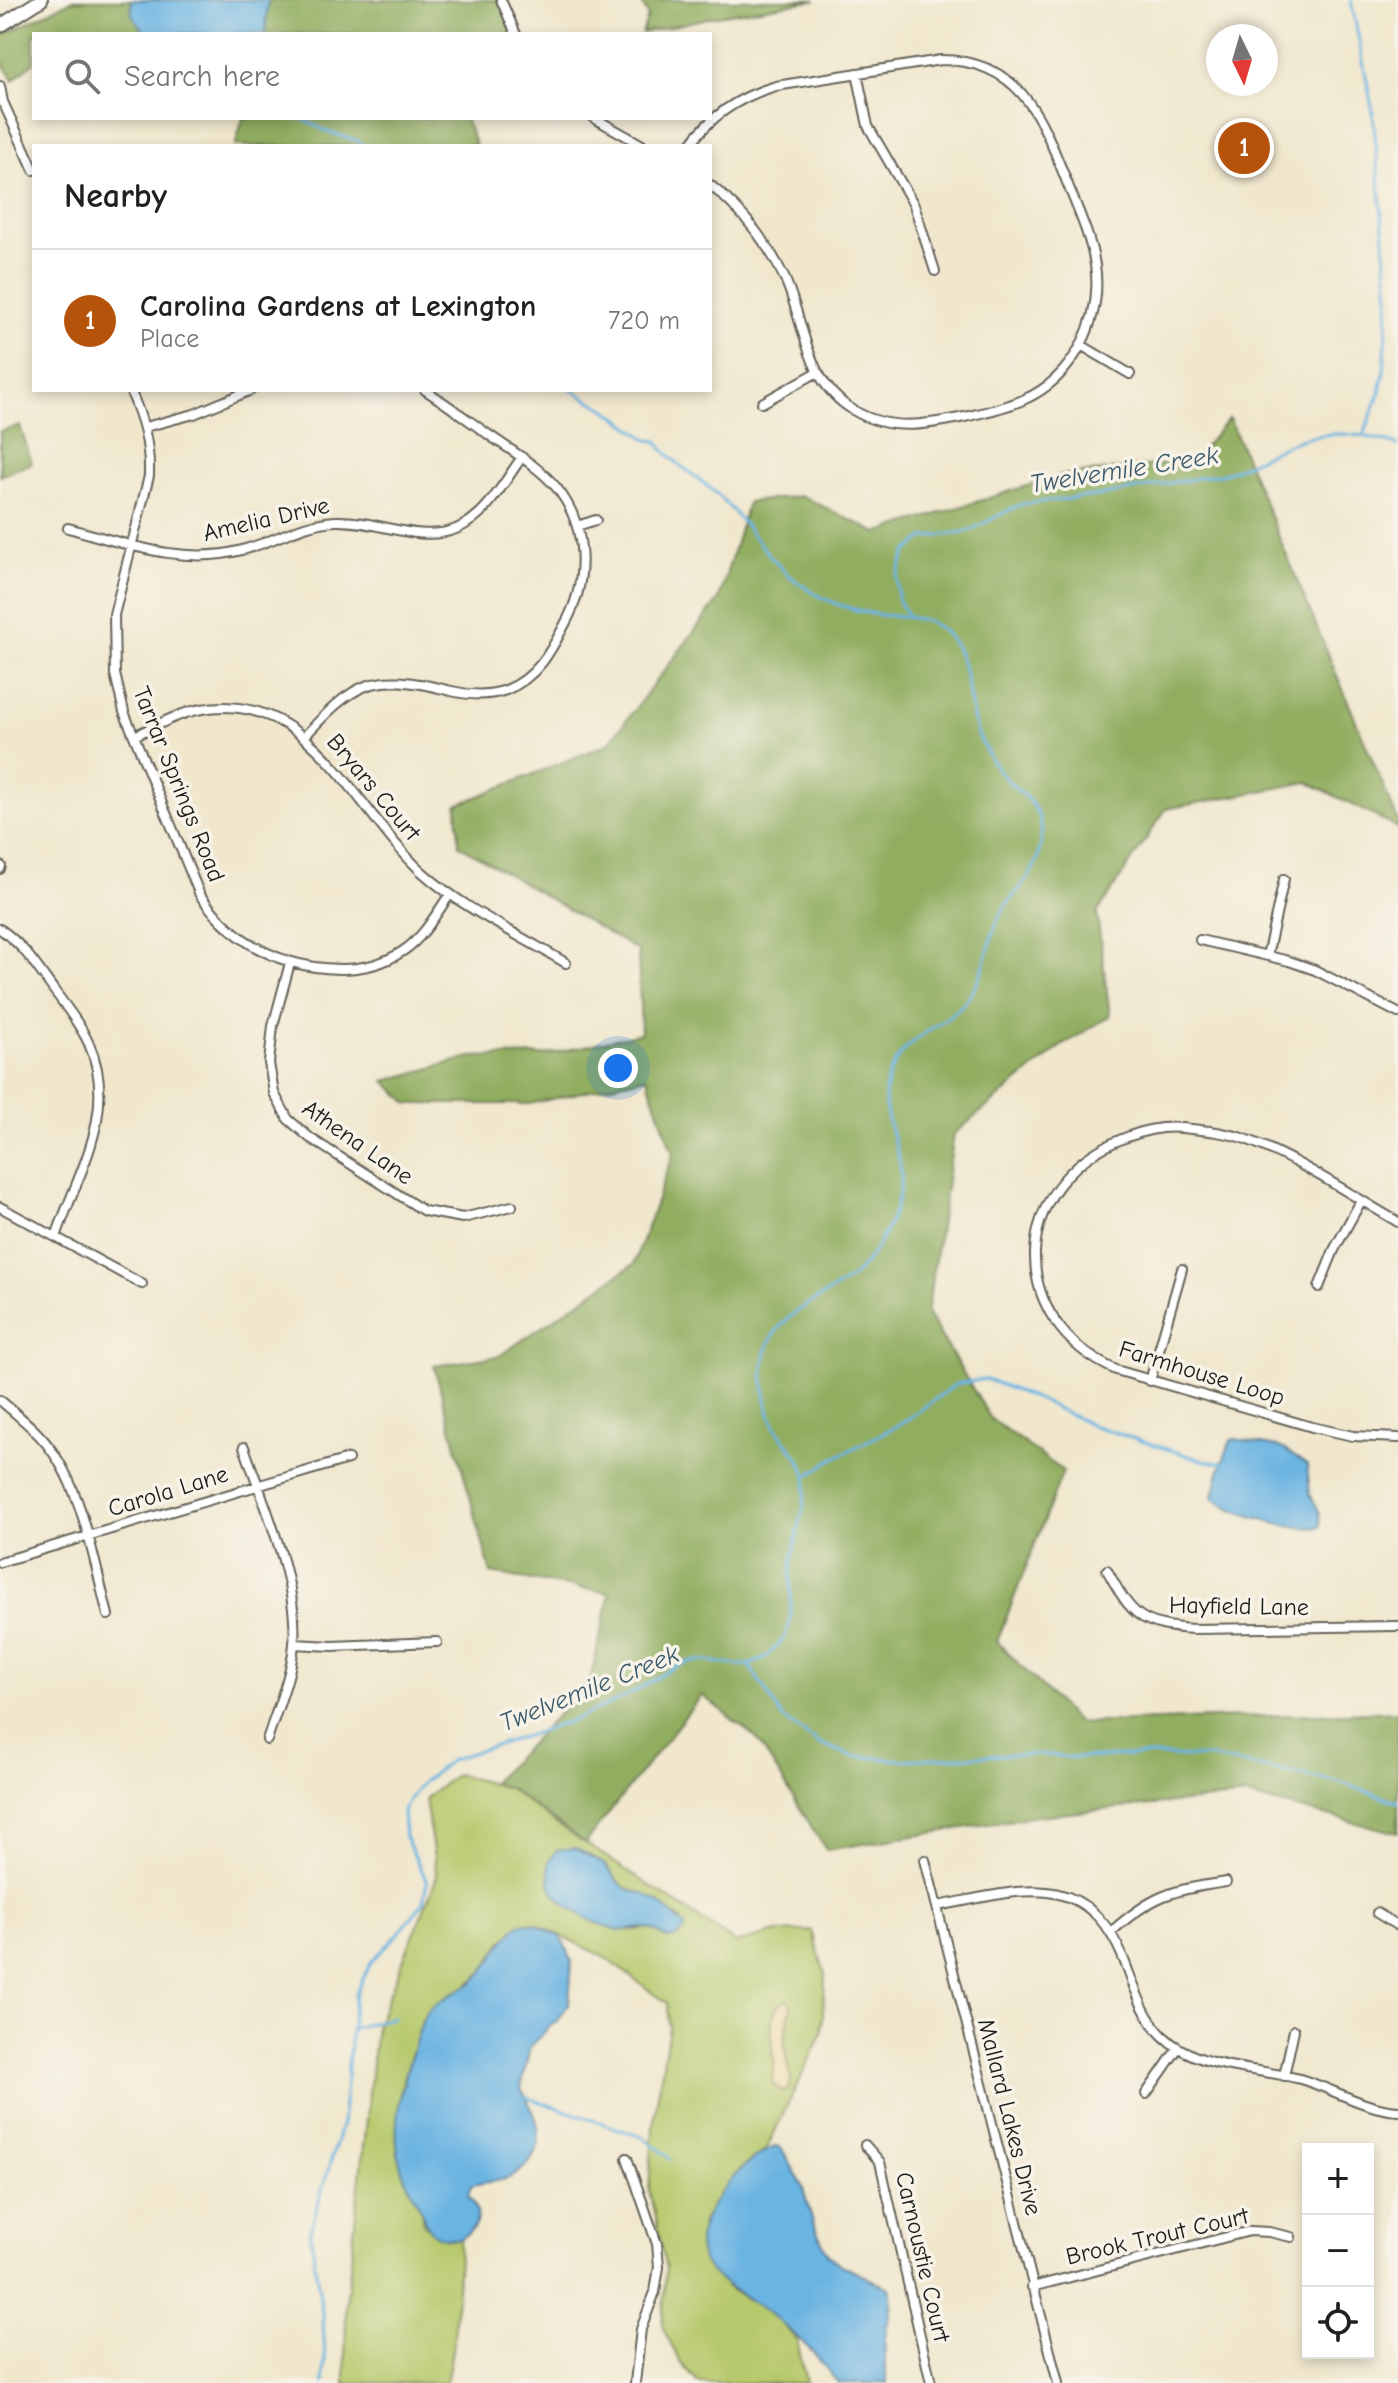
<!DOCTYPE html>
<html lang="en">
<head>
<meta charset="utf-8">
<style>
  :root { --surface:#fff; --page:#f6f6f6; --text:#202124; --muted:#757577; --line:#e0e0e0; --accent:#b45309 }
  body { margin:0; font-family:"Comic Neue",sans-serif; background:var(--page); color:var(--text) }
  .controls { position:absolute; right:24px; bottom:24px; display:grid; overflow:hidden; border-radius:0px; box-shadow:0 4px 12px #0003 }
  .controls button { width:72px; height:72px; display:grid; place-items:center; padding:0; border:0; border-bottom:2px solid var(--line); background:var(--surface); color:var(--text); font:40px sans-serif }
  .compass { position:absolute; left:1206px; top:24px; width:72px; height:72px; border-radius:50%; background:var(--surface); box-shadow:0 4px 12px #0003; rotate:175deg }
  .you { position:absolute; left:618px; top:1068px; width:28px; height:28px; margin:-20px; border:6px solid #fff; border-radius:50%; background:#1a73e8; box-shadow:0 0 0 12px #1a73e833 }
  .badge { display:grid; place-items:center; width:52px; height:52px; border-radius:50%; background:var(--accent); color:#fff; font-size:26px; font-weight:700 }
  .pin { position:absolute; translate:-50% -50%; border:4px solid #fff; box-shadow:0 2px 8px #0006 }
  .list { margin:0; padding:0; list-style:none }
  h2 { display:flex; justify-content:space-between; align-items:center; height:104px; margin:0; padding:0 32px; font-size:34px }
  h2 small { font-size:26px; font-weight:400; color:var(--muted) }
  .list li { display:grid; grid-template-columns:52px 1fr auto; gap:24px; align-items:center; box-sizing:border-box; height:144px; padding:0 32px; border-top:2px solid var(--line) }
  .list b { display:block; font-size:30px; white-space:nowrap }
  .list p { margin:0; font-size:26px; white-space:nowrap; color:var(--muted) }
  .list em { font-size:26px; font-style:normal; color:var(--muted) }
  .icon { flex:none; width:44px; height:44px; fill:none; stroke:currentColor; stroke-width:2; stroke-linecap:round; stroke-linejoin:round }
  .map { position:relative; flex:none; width:1398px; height:2383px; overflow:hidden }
  .search { position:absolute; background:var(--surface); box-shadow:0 4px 12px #0003; left:32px; top:32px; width:680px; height:88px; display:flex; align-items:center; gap:20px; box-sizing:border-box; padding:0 28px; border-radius:0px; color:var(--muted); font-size:30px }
  .panel { position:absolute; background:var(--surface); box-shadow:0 4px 12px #0003; left:32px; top:144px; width:680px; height:248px; border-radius:0px }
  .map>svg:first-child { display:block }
</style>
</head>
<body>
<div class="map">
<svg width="1398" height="2383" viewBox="0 0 1398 2383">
  <rect width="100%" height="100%" fill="#f7f3e8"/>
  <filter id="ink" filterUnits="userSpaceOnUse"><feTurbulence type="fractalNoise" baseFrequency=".0125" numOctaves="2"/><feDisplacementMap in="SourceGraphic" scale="16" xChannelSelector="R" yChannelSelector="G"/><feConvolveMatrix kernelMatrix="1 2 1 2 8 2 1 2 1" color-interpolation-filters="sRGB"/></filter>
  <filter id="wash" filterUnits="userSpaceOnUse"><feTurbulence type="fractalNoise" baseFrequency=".006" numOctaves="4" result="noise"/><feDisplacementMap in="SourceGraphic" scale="32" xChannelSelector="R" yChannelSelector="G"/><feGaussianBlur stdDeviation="1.8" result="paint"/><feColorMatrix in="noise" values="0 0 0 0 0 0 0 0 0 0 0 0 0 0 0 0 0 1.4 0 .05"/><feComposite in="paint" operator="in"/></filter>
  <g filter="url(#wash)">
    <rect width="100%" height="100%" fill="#f0e7cd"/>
    <path fill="#b7c96d" stroke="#6a7244" stroke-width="2" fill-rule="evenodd" d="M456,1774l52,14 47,35 181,120 41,-11 35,-1 13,43 -3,59 -56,117c-28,19 -48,46 -65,75l26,62 35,21 20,15 15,17 9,43h-108l-19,-22 -17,-35 4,-57 -17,-79 4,-64 16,-99 -2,-24 -66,-48 -64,-31 -16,-1 -19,19 -21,32 -58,45 -22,69 -4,50 5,33 20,41 2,13 23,14h13l-6,102 -8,42h-101l1,-77 30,-279 61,-150 -12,-78zM584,1852l20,12 17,21 10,6 11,2 39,27c-16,5 -32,10 -49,10 -23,-2 -72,-21 -81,-44 -3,-8 -2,-17 -2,-25z"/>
    <path fill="#91ad60" stroke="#56643e" stroke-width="2" d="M72,0h59l1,15 14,19h-112v28l-21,18 -13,-21 1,-23z
      M268,0h233l15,34h-251z
      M640,0h176l-99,16 -75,17 6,-17z
      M243,118h222l11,28h-241z
      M1229,418l169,403v7l-90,-46 -142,27 -69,104 13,103 -50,31 -106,87 -27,179 64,106 72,52 -66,171 81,81 320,-12v122l-152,-37 -208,20 -212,34 -69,-111 -55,-44 -117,148 -76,-55 -17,-5 98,-102 20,-88 -119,-20 -57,-207 65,-10 135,-92 39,-110 -26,-77 -117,27h-121l-24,-23 86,-24 75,-2 95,-22 -3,-82 -179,-106 -2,-40 151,-61 111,-145 29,-97 54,-6 75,37 185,-58 131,-14z
      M20,426l12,37 -32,13v-45z"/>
    <path fill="#eeda9e" stroke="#857b5d" stroke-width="2" d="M787,2000l4,5 -7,37 7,38 -3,10 -5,2 -10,-9c-1,-8 2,-17 1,-25 -2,-18 -8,-51 13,-58z"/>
    <path fill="#6ab4e2" stroke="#43687f" stroke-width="2" d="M131,0h137l-3,34h-119l-14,-19z
      M1236,1439l46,9 25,17 3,29 10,19 1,13c-15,8 -97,-14 -108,-29l6,-25 12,-32z
      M575,1848l29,16 17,21 10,6 11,2 16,9 27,24 -1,6c-17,13 -19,3 -33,-3 -10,-4 -22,3 -32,1 -21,-5 -60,-22 -68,-44 -3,-8 -2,-17 -2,-25l8,-11z
      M521,1923l15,1 25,13 11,24 -3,42 -12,19 -7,4 -20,21 -9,41c14,25 28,49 7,75 -5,6 -12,13 -20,15 -12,4 -25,3 -37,8l-3,9c15,18 12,32 -8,44 -32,0 -31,-9 -42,-35 -4,-11 -12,-21 -16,-33 -16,-51 6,-104 21,-152 13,-24 42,-26 59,-46 14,-17 21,-36 39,-50z
      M777,2146l5,3 20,36 11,38 15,32 13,10 48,23c7,18 -2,31 -4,50 -1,15 0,30 2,45h-49c-17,-23 -41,-48 -64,-66 -48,-37 -105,-49 -57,-119 15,-22 35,-42 60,-52z"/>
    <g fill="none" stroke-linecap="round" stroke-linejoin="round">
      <path stroke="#6ab4e2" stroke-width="3" d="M1351,0l22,112 16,185 -5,75 -4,20 -16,42
        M300,118l28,14 30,9 7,5
        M908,617l-10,-18 -1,-22 9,-25 18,-14 45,-7 52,-27 83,-9 121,-22c18,-6 34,-15 51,-23 44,-22 77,-19 122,-5
        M806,1477l23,-16 73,-38 54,-39 30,-5 53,21 55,26 111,35 21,3
        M749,1665l34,53 35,25 34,13 49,4 102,-5h46l26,3 76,-3 62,3 126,24 59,20
        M351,2029l42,-12
        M526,2097l119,41 25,20
        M324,2383l1,-25 -2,-40 -13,-87 32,-108 13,-127 16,-34 28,-29 24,-30 4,-22 -22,-44 -2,-25 7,-14 13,-16 28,-22c44,-16 90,-26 134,-45 17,-8 35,-15 51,-24 16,-9 32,-23 49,-28 32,-10 60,19 89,-14 7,-6 13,-15 15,-24 4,-18 1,-38 2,-56 2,-23 9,-43 13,-65 1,-9 3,-20 2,-28 -4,-20 -21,-32 -30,-48 -13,-25 -19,-68 -3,-92 25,-39 73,-40 100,-83 15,-23 28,-51 28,-79 -2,-39 -30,-67 -7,-110 16,-28 50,-39 71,-62 24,-28 21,-66 40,-95 11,-16 26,-28 32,-47 4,-13 7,-32 1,-46 -7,-15 -21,-24 -32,-35 -10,-11 -19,-25 -26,-40 -16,-35 -6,-87 -42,-112 -17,-11 -36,-10 -55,-12 -15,-1 -31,-6 -46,-11 -62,-24 -74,-64 -117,-107 -19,-19 -48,-33 -63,-56l-9,-1 -41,-30 -36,-20"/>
    </g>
  </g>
  <g filter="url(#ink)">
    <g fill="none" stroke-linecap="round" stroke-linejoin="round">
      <g stroke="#66635a" stroke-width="12">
        <path id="minor" d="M501,0l15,34
          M857,73l11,53 46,79 21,66
          M0,86l3,16 31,68
          M594,118l50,28
          M689,146c22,-31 52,-50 87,-60l165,-26c82,0 101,60 127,125 10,25 23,53 27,80 8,54 -21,113 -72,135 -18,8 -39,12 -58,17 -39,8 -76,15 -112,-7 -48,-29 -47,-84 -68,-131 -18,-38 -42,-68 -75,-94
          M1081,345l49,29
          M130,390c13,29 20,54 19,86l-35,139 1,59 9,38 76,183c34,48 81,73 140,74 23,0 44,-5 63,-18 21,-14 33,-37 47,-57
          M762,403l54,-30
          M145,427l49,-13 57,-24
          M577,526l19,-6
          M68,528c56,15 115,38 174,22 32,-8 59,-27 93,-29 40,-2 83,23 121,8 30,-12 48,-47 66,-72
          M134,736c22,-10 44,-23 68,-27 109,-19 153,101 219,162 42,38 97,63 145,92
          M304,737c51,-55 68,-66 143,-47 20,5 40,7 59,0 31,-12 45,-39 59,-66 24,-43 23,-98 -9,-137 -18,-21 -44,-36 -67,-52 -21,-15 -42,-31 -64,-45
          M0,869l1,-3
          M0,929c24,16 39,41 56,64 12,16 25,33 33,51 30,68 -12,130 -33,193
          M1200,940l89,21 26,9 83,43
          M1267,956l17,-77
          M290,963l-17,63 -4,37 5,30 14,26 22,19 114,73 39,7 49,-12
          M0,1207l142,77
          M1398,1222c-47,-27 -100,-63 -150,-82 -20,-8 -46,-10 -66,-12 -22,-2 -40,3 -60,11 -113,45 -117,182 -6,231l196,57 41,9 45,2
          M1319,1287l15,-37 27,-49
          M1150,1381l32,-112
          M0,1400c17,15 36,29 49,47 34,44 45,115 59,168
          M244,1447c20,57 55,137 50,197 -3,34 -17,64 -27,96
          M0,1562l348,-103
          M1107,1570c25,46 33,55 86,59l205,-3
          M294,1644l38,2 105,-4
          M925,1860l133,523
          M937,1906c80,-14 148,-42 187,54 10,25 18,55 38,75 35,35 93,32 138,44 32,9 64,30 98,32
          M1377,1913l21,13
          M1111,1932c41,-37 61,-42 115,-50
          M1284,2076l10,-46
          M1146,2094l32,-46
          M865,2145l15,17 51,221
          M627,2158l30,86 2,23 -4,25 -14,37 -6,54
          M1032,2287l218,-56 19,1 22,5"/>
      </g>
      <g stroke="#66635a" stroke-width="16">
        <path id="primary" d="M0,26l41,-26"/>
      </g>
      <use href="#minor" stroke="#fff" stroke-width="8"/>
      <use href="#primary" stroke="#fff" stroke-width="12"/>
    </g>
  </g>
  <g text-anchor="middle" stroke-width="7" stroke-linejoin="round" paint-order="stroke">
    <g font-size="24" fill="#1c1c1c" stroke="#f7f3e8">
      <text transform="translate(266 519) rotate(-13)" y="8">Amelia Drive</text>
      <text transform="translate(179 784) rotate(68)" y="8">Tarrar Springs Road</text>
      <text transform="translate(374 787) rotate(50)" y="8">Bryars Court</text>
      <text transform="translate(358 1142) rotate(35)" y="8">Athena Lane</text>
      <text transform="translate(1202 1373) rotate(17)" y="8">Farmhouse Loop</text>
      <text transform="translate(168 1491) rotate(-17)" y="8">Carola Lane</text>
      <text transform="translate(1239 1606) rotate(1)" y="8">Hayfield Lane</text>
      <text transform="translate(1010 2117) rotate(76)" y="8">Mallard Lakes Drive</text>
      <text transform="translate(1157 2236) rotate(-13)" y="8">Brook Trout Court</text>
      <text transform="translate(923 2257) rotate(77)" y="8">Carnoustie Court</text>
    </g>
    <g font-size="26" font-style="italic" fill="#3b596b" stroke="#f7f3e8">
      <text transform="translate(1124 469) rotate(-9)" y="9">Twelvemile Creek</text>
      <text transform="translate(589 1688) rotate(-22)" y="9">Twelvemile Creek</text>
    </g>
  </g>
</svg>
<div class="controls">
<button>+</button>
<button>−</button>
<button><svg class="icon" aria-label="locate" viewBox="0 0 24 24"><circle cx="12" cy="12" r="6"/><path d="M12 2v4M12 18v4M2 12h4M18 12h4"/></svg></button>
</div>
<svg class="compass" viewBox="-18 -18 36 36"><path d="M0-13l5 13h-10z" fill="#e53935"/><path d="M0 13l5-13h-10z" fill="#757577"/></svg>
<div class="you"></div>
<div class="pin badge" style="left:1244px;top:148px">1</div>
<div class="search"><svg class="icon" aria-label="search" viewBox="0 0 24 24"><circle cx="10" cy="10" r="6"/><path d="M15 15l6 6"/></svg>Search here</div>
<section class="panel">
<h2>Nearby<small></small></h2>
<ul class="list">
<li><span class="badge">1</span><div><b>Carolina Gardens at Lexington</b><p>Place</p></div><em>720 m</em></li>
</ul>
</section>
</div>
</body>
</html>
